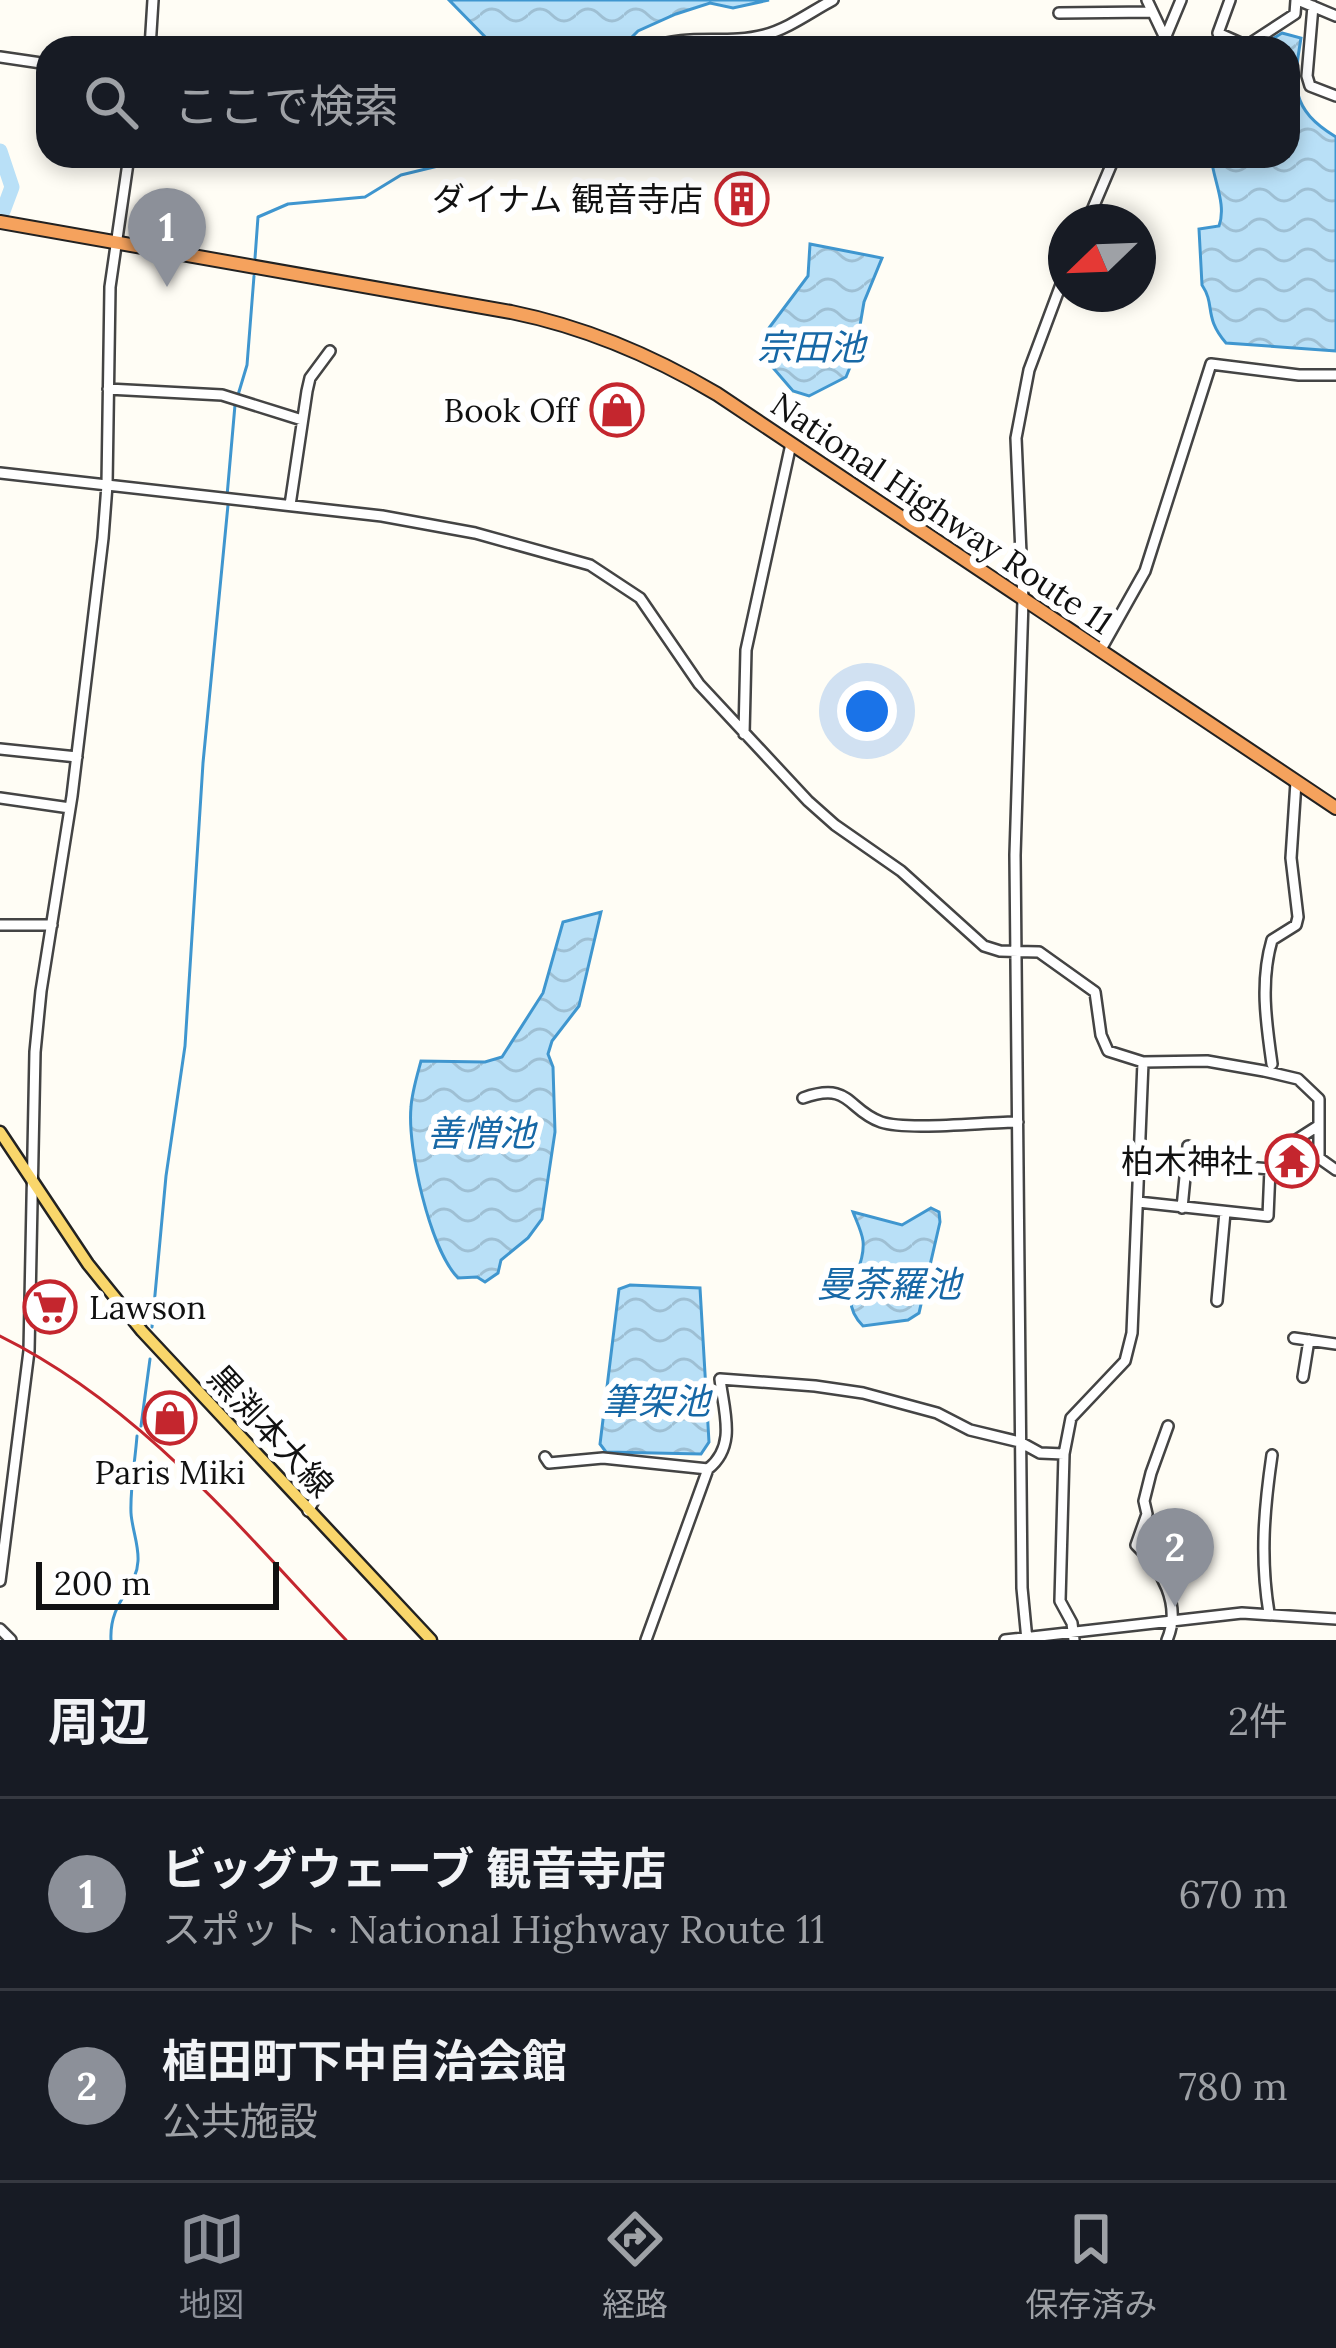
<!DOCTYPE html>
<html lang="ja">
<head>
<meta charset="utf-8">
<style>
  :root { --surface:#171b24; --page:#242831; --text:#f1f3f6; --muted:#9ea1a6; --line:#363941; --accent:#8c9099 }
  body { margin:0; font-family:Lora,"Noto Sans JP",serif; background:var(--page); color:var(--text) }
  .compass { position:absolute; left:1048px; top:204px; width:108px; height:108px; border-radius:50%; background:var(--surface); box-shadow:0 6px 18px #0003; rotate:247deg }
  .scale { position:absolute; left:36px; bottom:30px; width:243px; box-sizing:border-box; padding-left:12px; border:6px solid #111; border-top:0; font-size:33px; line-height:42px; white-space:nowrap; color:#111; -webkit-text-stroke:9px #fff; paint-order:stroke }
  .you { position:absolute; left:867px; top:711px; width:42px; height:42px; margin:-30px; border:9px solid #fff; border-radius:50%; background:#1a73e8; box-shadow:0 0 0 18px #1a73e833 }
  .badge { display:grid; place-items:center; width:78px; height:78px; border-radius:50%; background:var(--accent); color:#fff; font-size:39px; font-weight:700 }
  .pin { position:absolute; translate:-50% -99px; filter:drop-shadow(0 3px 6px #0008) }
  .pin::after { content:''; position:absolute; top:63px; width:42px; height:36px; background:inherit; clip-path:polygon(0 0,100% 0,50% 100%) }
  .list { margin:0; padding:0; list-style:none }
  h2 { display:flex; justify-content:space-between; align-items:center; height:156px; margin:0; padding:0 48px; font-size:51px }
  h2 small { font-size:39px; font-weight:400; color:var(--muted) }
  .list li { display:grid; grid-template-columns:78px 1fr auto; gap:36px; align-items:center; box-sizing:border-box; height:192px; padding:0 48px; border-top:3px solid var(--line) }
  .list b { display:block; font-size:45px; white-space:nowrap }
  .list p { margin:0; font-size:39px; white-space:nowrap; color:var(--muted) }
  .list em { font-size:39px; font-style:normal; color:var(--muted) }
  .icon { flex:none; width:66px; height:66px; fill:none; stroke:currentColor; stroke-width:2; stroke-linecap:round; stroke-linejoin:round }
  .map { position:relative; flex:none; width:1336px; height:1640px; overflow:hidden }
  .search { position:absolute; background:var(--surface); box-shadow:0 6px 18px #0003; left:36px; right:36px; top:36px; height:132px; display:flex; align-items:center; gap:30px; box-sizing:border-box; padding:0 42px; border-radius:36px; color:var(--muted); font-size:45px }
  .sheet { height:540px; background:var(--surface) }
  nav { display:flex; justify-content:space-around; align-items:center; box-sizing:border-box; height:168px; border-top:3px solid var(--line); background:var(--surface); font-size:33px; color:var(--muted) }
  nav a { display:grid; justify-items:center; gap:6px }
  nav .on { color:var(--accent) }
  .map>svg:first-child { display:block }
</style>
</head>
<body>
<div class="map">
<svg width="1336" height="1640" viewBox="0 0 1336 1640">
  <defs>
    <pattern id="water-waves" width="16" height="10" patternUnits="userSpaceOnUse" patternTransform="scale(3)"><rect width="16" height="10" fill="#b9e0f7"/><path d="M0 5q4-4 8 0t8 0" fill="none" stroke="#9ebfd3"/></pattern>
  </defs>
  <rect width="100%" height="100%" fill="#fffdf5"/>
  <path fill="url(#water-waves)" stroke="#3f96cf" stroke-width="3" d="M449,0h320l-36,8 -23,-5 -34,11 -38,17 -17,17h-125z
    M1282,33l19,5c-8,48 -11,71 35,99v214l-110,-8c-23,-27 -10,-37 -24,-58l-3,-56 20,-3c8,-22 -6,-46 -8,-70h77v-108h-30z
    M810,244l72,14 -18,44 -9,53 -9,22 -37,19 -16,-5 -31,-36 7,-27 39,-52z
    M601,912l-22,94 -27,35 -4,13 5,13 2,65 -13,87 -14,19 -27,22 -3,13 -13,9 -8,-5 -19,1c-28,-29 -51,-130 -47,-171 1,-15 6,-31 10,-46l64,1 17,-5 41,-64 20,-71z
    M931,1208l8,4 1,10 -21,91 -11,7 -45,6c-29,-29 3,-54 0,-85 -1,-9 -7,-21 -10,-29l49,13z
    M630,1285l70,3 9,154 -8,12 -95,-2 -6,-8 19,-155z"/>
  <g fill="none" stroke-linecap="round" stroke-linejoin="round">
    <path stroke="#3f96cf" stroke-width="3" d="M255,258l3,-41 30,-13 77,-7 36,-22 37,-9 16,-10
      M238,395l9,-30 7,-89
      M227,496l8,-91
      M152,1327l14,-151 19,-130 18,-283 25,-258
      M141,1426l9,-67
      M111,1640c-2,-39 26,-51 27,-79 1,-16 -6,-32 -7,-48 -1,-25 4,-51 6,-77"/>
    <path stroke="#b9e0f7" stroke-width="15" d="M0,151l12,36 -9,24"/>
    <g stroke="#444" stroke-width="14">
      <path id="minor" d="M1147,0l18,38
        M1230,0l-12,33 27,12
        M1298,0l38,16
        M1313,6l-6,70 3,10 26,10
        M1059,13l93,-1
        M150,48l3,-48
        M650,48c37,-15 76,-3 114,-13 24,-6 48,-24 69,-35
        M1161,48l20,-48
        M1243,48l52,-34 1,-14
        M0,57l48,7
        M1087,222l28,-66
        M108,389l114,6 80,25
        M0,473l382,43 93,17 115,32 50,33 59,86 109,117 27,24 66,46 83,75 16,5 39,1 56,40 6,43 7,16 35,11 64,-1 57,10 34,8 21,20v59l17,12
        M290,505l17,-114 3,-13 20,-27
        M1100,651l45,-80 66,-207 88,11h37
        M744,734l2,-84 45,-206
        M0,749l77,8
        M0,798l70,10
        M0,925h52
        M1272,1064c-6,-42 -12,-83 0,-124l24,-15 2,-8 -7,-59 5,-76
        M803,1098c48,-17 44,12 78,24 27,9 104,0 137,0
        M1270,1169l6,-1 3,-17 39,-25
        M1138,1202l130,14 2,-47 -83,-7
        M1182,1208l6,-62
        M1217,1301l8,-89
        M1294,1338l42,6
        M1303,1377l6,-37
        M545,1457l4,6 54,-5 105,11
        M308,1511l17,-29
        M0,1581l29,-230 6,-299 6,-61 31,-195 31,-258 4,-53 3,-198 19,-131
        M1269,1613c-9,-55 -5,-103 3,-158
        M0,1629l11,11
        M646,1640l62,-171c29,-23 16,-57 12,-90l95,7 48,7 74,20 33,17 50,12 20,11 24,1
        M1005,1640l237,-27 94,6
        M1027,1640l-5,-52 -7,-733 8,-255 -7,-162 13,-68 37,-99
        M1074,1640l-2,-17 -12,-22 4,-147 7,-36 54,-57 7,-28 11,-271
        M1167,1640c15,-35 -5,-71 -31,-95l11,-31 -3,-13 7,-28 17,-47"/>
    </g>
    <g stroke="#222" stroke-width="15">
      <path id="major" d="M0,1132l88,132 54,67 289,309"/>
    </g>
    <g stroke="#222" stroke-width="16">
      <path id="highway" d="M0,222l511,90c74,15 142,44 206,82l619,414"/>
    </g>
    <use href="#minor" stroke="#fff" stroke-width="9"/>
    <use href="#major" stroke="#f9d66b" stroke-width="10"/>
    <use href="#highway" stroke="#f5a25d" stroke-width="12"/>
    <path stroke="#c4262e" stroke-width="3" d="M0,1336c140,69 241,193 346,304"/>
  </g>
  <defs>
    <g id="building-ring" transform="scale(2.7)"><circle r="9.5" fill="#fff" stroke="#c4262e" stroke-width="1.5"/><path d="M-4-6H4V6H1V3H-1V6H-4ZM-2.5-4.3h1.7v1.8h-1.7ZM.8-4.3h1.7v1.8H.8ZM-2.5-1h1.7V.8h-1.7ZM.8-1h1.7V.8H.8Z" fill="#c4262e"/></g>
    <g id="shop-ring" transform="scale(2.7)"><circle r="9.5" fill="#fff" stroke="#c4262e" stroke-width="1.5"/><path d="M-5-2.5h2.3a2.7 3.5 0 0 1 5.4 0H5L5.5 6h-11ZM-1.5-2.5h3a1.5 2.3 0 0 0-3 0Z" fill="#c4262e"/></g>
    <g id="temple-ring" transform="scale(2.7)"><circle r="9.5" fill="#fff" stroke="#c4262e" stroke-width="1.5"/><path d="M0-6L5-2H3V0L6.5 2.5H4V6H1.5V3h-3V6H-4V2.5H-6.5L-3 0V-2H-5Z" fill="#c4262e"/></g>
    <g id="supermarket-ring" transform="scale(2.7)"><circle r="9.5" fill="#fff" stroke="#c4262e" stroke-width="1.5"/><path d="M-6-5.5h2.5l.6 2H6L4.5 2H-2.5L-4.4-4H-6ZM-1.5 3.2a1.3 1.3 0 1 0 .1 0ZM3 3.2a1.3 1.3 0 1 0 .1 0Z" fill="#c4262e"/></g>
  </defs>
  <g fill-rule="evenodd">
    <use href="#building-ring" x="742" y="199"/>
    <use href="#shop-ring" x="617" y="410"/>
    <use href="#temple-ring" x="1292" y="1161"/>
    <use href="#supermarket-ring" x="50" y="1307"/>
    <use href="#shop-ring" x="170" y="1418"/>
  </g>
  <g text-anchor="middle" stroke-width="12" stroke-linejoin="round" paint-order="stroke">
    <g font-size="33" fill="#111" stroke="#fff" text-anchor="end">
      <text x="703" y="211">ダイナム 観音寺店</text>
      <text x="578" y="422">Book Off</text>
      <text x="1253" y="1173">柏木神社</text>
      <text x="89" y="1319" text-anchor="start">Lawson</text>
      <text x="170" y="1484" text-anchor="middle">Paris Miki</text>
    </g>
    <g font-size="33" fill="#111" stroke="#fff">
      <text transform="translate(942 513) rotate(34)" y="12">National Highway Route 11</text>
      <text transform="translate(271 1431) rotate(47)" y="12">黒渕本大線</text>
    </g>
    <g font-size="36" font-style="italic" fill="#1768a6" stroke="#fff">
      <text x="811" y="360">宗田池</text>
      <text x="481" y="1146">善憎池</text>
      <text x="889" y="1297">曼荼羅池</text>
      <text x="656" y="1414">筆架池</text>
    </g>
  </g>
</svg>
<svg class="compass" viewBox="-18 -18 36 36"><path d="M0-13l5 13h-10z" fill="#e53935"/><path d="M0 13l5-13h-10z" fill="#9ea1a6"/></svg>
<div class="scale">200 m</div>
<div class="you"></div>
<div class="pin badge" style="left:167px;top:287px">1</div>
<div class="pin badge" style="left:1175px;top:1607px">2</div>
<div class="search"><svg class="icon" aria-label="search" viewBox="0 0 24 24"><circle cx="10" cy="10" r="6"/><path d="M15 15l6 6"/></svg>ここで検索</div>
</div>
<section class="sheet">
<h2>周辺<small>2件</small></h2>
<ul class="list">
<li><span class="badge">1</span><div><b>ビッグウェーブ 観音寺店</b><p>スポット · National Highway Route 11</p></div><em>670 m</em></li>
<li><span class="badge">2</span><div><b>植田町下中自治会館</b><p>公共施設</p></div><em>780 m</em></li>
</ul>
</section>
<nav>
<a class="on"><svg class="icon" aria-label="map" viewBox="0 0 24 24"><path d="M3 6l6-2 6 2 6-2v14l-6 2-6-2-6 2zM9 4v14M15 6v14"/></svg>地図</a>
<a><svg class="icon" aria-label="directions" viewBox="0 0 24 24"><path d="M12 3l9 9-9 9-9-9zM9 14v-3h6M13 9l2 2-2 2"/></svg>経路</a>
<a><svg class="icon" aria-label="saved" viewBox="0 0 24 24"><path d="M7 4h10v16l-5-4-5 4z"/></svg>保存済み</a>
</nav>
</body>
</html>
